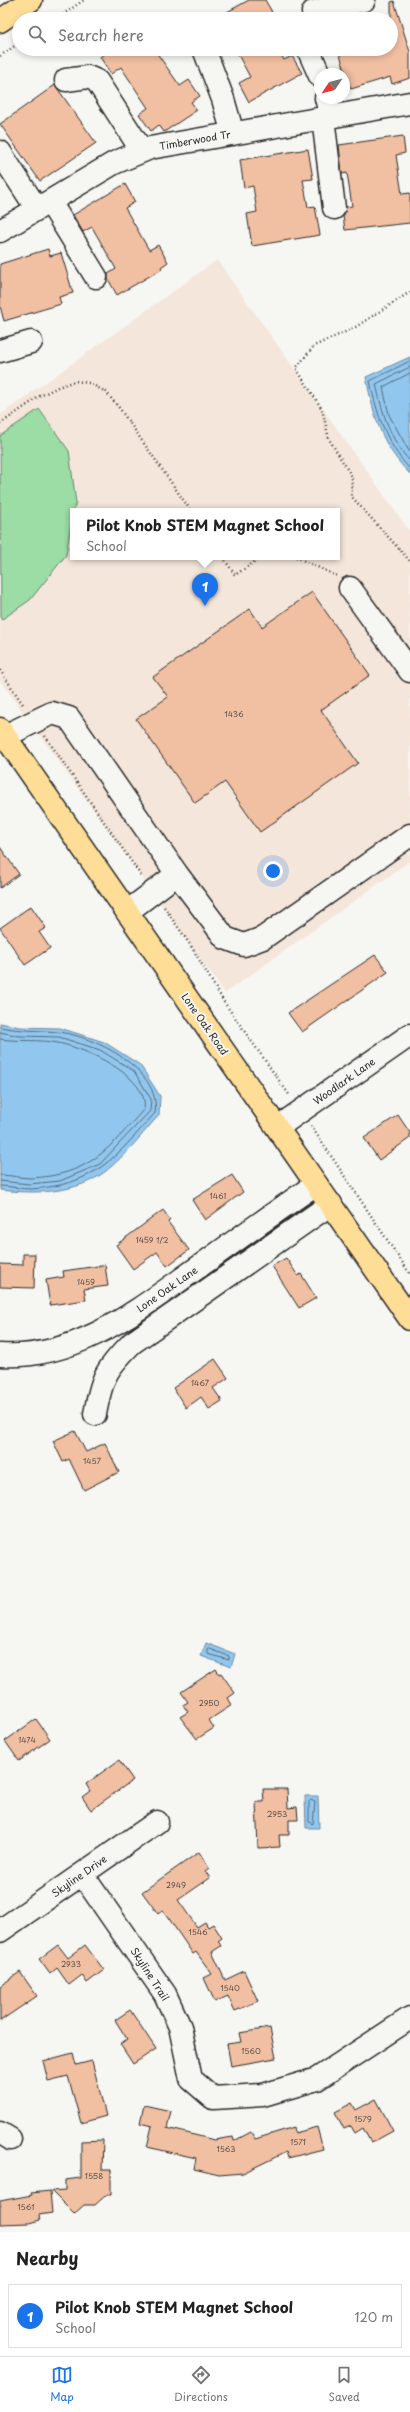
<!DOCTYPE html>
<html lang="en">
<head>
<meta charset="utf-8">
<style>
  :root { --surface:#fff; --page:#f2f2f2; --text:#222; --muted:#767676; --line:#e0e0e0; --accent:#1a73e8 }
  body { margin:0; font-family:"Playpen Sans",sans-serif; background:var(--page); color:var(--text) }
  .compass { position:absolute; left:314px; top:68px; width:36px; height:36px; border-radius:50%; background:var(--surface); box-shadow:0 2px 6px #0003; rotate:235deg }
  .you { position:absolute; left:273px; top:871px; width:14px; height:14px; margin:-10px; border:3px solid #fff; border-radius:50%; background:#1a73e8; box-shadow:0 0 0 6px #1a73e833 }
  .badge { display:grid; place-items:center; width:26px; height:26px; border-radius:50%; background:var(--accent); color:#fff; font-size:13px; font-weight:700 }
  .pin { position:absolute; translate:-50% -33px; filter:drop-shadow(0 1px 2px #0008) }
  .pin::after { content:''; position:absolute; top:21px; width:14px; height:12px; background:inherit; clip-path:polygon(0 0,100% 0,50% 100%) }
  .popup { position:absolute; left:70px; top:508px; width:270px; height:52px; box-sizing:border-box; display:grid; place-content:center; border-radius:0px; background:var(--surface); filter:drop-shadow(0 1px 3px #0005); font-size:13px; white-space:nowrap; color:var(--muted) }
  .popup b { font-size:15px; color:var(--text) }
  .popup::after { content:''; position:absolute; left:50%; top:100%; margin-left:-8px; border:8px solid transparent; border-top-color:var(--surface) }
  .list { margin:0; padding:0; list-style:none }
  h2 { display:flex; justify-content:space-between; align-items:center; height:52px; margin:0; padding:0 16px; font-size:17px }
  h2 small { font-size:13px; font-weight:400; color:var(--muted) }
  .list li { display:grid; grid-template-columns:26px 1fr auto; gap:12px; align-items:center; box-sizing:border-box; height:64px; margin:0 8px 8px; padding:0 8px; border:1px solid var(--line); border-radius:0px }
  .list b { display:block; font-size:15px; white-space:nowrap }
  .list p { margin:0; font-size:13px; white-space:nowrap; color:var(--muted) }
  .list em { font-size:13px; font-style:normal; color:var(--muted) }
  .icon { flex:none; width:22px; height:22px; fill:none; stroke:currentColor; stroke-width:2; stroke-linecap:round; stroke-linejoin:round }
  .map { position:relative; flex:none; width:410px; height:2232px; overflow:hidden }
  .search { position:absolute; background:var(--surface); box-shadow:0 2px 6px #0003; left:12px; right:12px; top:12px; height:44px; display:flex; align-items:center; gap:10px; box-sizing:border-box; padding:0 14px; border-radius:22px; color:var(--muted); font-size:15px }
  .sheet { height:124px; background:var(--surface) }
  nav { display:flex; justify-content:space-around; align-items:center; box-sizing:border-box; height:56px; border-top:1px solid var(--line); background:var(--surface); font-size:11px; color:var(--muted) }
  nav a { display:grid; justify-items:center; gap:2px }
  nav .on { color:var(--accent) }
  .map>svg:first-child { display:block }
</style>
</head>
<body>
<div class="map">
<svg width="410" height="2232" viewBox="0 0 410 2232">
  <rect width="100%" height="100%" fill="#f6f6f2"/>
  <filter id="ink" filterUnits="userSpaceOnUse"><feTurbulence type="fractalNoise" baseFrequency=".025" numOctaves="2"/><feDisplacementMap in="SourceGraphic" scale="8" xChannelSelector="R" yChannelSelector="G"/><feConvolveMatrix kernelMatrix="1 2 1 2 8 2 1 2 1" color-interpolation-filters="sRGB"/></filter>
  <g filter="url(#ink)">
    <path fill="#f4e6da" fill-rule="evenodd" d="M217,260l193,272v329l-185,132 -225,-313v-265zM73,511h264v46h-264z"/>
    <path fill="#9cdca5" stroke="#648468" d="M39,409l30,42 7,52 -3,8 -7,44 -36,45 -29,20 -1,-184z"/>
    <path fill="#91c7ef" stroke="#6889a1" d="M410,357v117c-29,-29 -36,-57 -44,-97z
      M0,1023l20,4 40,1 44,14 36,23 20,31 -1,19c-16,18 -33,40 -53,56 -29,23 -71,23 -106,19z
      M206,1643l29,11 -4,13 -30,-11z
      M305,1796h13l1,32h-13z"/>
    <g fill="none" stroke-linecap="round" stroke-linejoin="round">
      <path stroke="#546979" stroke-width="1" d="M410,361l-40,20c7,33 16,63 40,88
        M410,367l-34,17c6,27 14,57 34,77
        M410,373l-27,14 6,28 21,38
        M0,1027c20,4 39,3 58,5 37,4 104,38 97,81 -40,45 -60,72 -124,76 -10,0 -21,-3 -31,-3
        M0,1032l19,4 40,1 41,13 34,21 17,28 -1,12 -50,53 -40,17 -31,3 -29,-3
        M0,1039c19,3 40,0 58,4 26,5 92,33 86,66 -36,41 -55,66 -113,69 -11,0 -21,-3 -31,-3
        M210,1649l19,7v4l-21,-6v-4z
        M311,1800l4,2 -2,22 -4,-2v-20z"/>
    </g>
    <path fill="#f1bfa2" stroke="#2b2b2b" d="M249,0h16l7,12 -14,7h-44z
      M394,1l16,51v26l-18,6 -2,-7 -39,12 -13,-40h53v-47z
      M111,49h43l26,37 9,-6 11,16 -9,6 6,8 -33,22 -5,-7 -8,6 -12,-17 9,-6 -27,-41 -10,7 -11,-17z
      M235,49h43l6,11 8,-4 10,17 -53,29 -10,-19 11,-6z
      M55,85l41,58 -56,38 -40,-57z
      M403,136l2,17 -9,2 6,39 8,-1v30l-65,7 -2,-14 3,-9 6,-1 -5,-33 -5,1 -3,-29z
      M308,149l5,30 -10,1 5,27 7,-1 5,29 -68,11 -5,-32 10,-2 -4,-26 -9,2 -4,-28z
      M125,184l10,18 -10,6 24,42 9,-5 10,17 -7,5 1,2 -45,26 -9,-16v-5l8,-5 -24,-42 -9,5 -10,-17z
      M48,249l2,7 11,-3 12,40 -14,4 2,7 -57,17 -4,-15v-42z
      M312,592l58,83 -49,35 37,53 -98,69 -35,-50 -30,21 -59,-84 32,-22 -15,-20 97,-68 12,18z
      M0,847l19,27 -19,14z
      M31,906l15,22 -7,4 11,16 -25,17 -25,-37z
      M375,955l13,17 -86,60 -14,-19z
      M398,1115l12,18v5l-31,22 -15,-22z
      M232,1175l11,17 -38,28 -13,-20z
      M163,1210l7,10 -2,2 21,28 -22,16 -10,-14 -24,17 -17,-24z
      M23,1254h12l-1,34 -34,-1v-23l23,1z
      M286,1258l12,18 3,-2 15,24 -17,10 -27,-42z
      M105,1265l3,21 -24,3 2,11 -36,5 -4,-25 18,-3 -1,-6z
      M215,1359l13,19 -15,10 9,13 -13,8 -8,-12 -15,11 -13,-20z
      M75,1431l11,21 19,-9 14,29 -35,18 -15,-31 -6,3 -10,-21z
      M216,1669l3,5 2,-1 14,20 -7,5 4,7 -23,15 5,8 -17,11 -17,-22 8,-5 -5,-7 5,-3 -7,-10z
      M36,1719l14,20 -31,22 -14,-20z
      M119,1760l14,20 -42,30 -9,-13 8,-6 -4,-7z
      M263,1789h24l1,19 9,-1 1,13h-9v15h-10l1,12 -22,1 -2,-46h8z
      M199,1852l10,16 -4,3 5,7 -32,22 19,27 8,-5 3,5 5,-3 9,14 -4,3 3,5 -9,6 13,28 19,-9 14,30 -23,10 -7,-15 -13,6 -11,-24 8,-4 -16,-22 -3,2 -30,-44 -5,4 -16,-22z
      M58,1945l10,13 17,-13 19,25 -17,13 -5,-8 -13,10 -12,-17 -7,6 -11,-15z
      M20,1972l17,24 -37,25v-35z
      M130,2010l26,39 -23,15 -13,-20 7,-5 -12,-19z
      M270,2028l6,30 -45,8 -4,-22 14,-2 -2,-9z
      M73,2053l3,12 16,-4 14,55 -25,7 -13,-47 -20,5 -5,-20z
      M376,2099l17,32 -22,12 -8,-15 -8,5 -4,-7 -7,3 -9,-17 17,-9 4,7z
      M144,2105l27,6 -4,17 47,12 19,-3 1,4 17,-9 4,7 39,-12 1,6 22,-6 6,22 -35,9 -2,-6 -43,21 -24,2 -25,-6 2,-11 -49,-11 5,-21 -12,-3z
      M103,2140l-1,30h9v25h-5l-11,10h-11l-10,9 -23,-23 14,-1v-10l16,-2v-37z
      M50,2191l2,22 -13,2 1,5 -11,3 -29,1v-23l32,-6 -1,-2z"/>
    <g fill="none" stroke-linecap="round" stroke-linejoin="round">
      <g stroke="#2b2b2b" stroke-width="25">
        <path id="minor" d="M313,12l51,-12
          M204,49l19,50 10,35
          M308,49l12,27
          M66,80l22,-3 9,4 45,70
          M326,98l5,19
          M323,118l11,90
          M0,152l37,57
          M50,202l46,75
          M0,231l114,-68 36,-15 260,-45
          M0,351l31,-9
          M350,588l60,83
          M5,736l47,-23 17,5 108,156 48,64 19,7 19,-7 147,-103
          M127,912l50,-38
          M278,1127l132,-92
          M0,1355c78,5 140,-47 200,-89 39,-28 77,-55 116,-82
          M95,1414c7,-37 10,-44 37,-71l199,-139
          M82,1874l83,120 15,33 11,52 22,19 50,-3 54,-16 93,-61
          M0,1931l157,-109
          M0,2133l10,6"/>
      </g>
      <g stroke="#2b2b2b" stroke-width="25">
        <path id="major" d="M0,21l31,-21
          M0,729l410,590"/>
      </g>
      <path stroke="#2b2b2b" stroke-width="2.5" stroke-dasharray="1 3" stroke-linecap="butt" d="M56,19l28,-19
        M0,56l19,-13
        M410,292l-56,36 -40,18 -18,22 26,41 7,30 23,38 -1,19 59,65
        M0,424l40,-28 18,-9 17,-6 14,2 17,9 14,17 71,102
        M223,557l12,18 27,-18
        M296,557l41,19
        M0,670l24,36
        M45,736l97,141
        M164,907l27,39 33,56 66,94
        M311,1126l99,148"/>
      <use href="#minor" stroke="#f6f6f2" stroke-width="22"/>
      <use href="#major" stroke="#fedd96" stroke-width="22"/>
    </g>
  </g>
  <g text-anchor="middle" stroke-width="4" stroke-linejoin="round" paint-order="stroke">
    <g font-size="8" fill="#5c5049">
      <text x="234" y="717">1436</text>
      <text x="218" y="1199">1461</text>
      <text x="152" y="1243">1459 1/2</text>
      <text x="86" y="1285">1459</text>
      <text x="200" y="1386">1467</text>
      <text x="92" y="1464">1457</text>
      <text x="209" y="1706">2950</text>
      <text x="27" y="1743">1474</text>
      <text x="277" y="1817">2953</text>
      <text x="176" y="1888">2949</text>
      <text x="198" y="1935">1546</text>
      <text x="71" y="1967">2933</text>
      <text x="230" y="1991">1540</text>
      <text x="251" y="2054">1560</text>
      <text x="363" y="2122">1579</text>
      <text x="298" y="2145">1571</text>
      <text x="226" y="2152">1563</text>
      <text x="94" y="2179">1558</text>
      <text x="26" y="2210">1561</text>
    </g>
    <g font-size="10" fill="#2b2b2b" stroke="#f6f6f2">
      <text transform="translate(195 140) rotate(-10)" y="4">Timberwood Tr</text>
      <text transform="translate(205 1024) rotate(55)" y="4">Lone Oak Road</text>
      <text transform="translate(344 1081) rotate(-35)" y="4">Woodlark Lane</text>
      <text transform="translate(167 1289) rotate(-35)" y="4">Lone Oak Lane</text>
      <text transform="translate(79 1876) rotate(-35)" y="4">Skyline Drive</text>
      <text transform="translate(150 1974) rotate(57)" y="4">Skyline Trail</text>
    </g>
  </g>
</svg>
<svg class="compass" viewBox="-18 -18 36 36"><path d="M0-13l5 13h-10z" fill="#e53935"/><path d="M0 13l5-13h-10z" fill="#767676"/></svg>
<div class="you"></div>
<div class="pin badge" style="left:205px;top:606px">1</div>
<div class="popup"><b>Pilot Knob STEM Magnet School</b>School</div>
<div class="search"><svg class="icon" aria-label="search" viewBox="0 0 24 24"><circle cx="10" cy="10" r="6"/><path d="M15 15l6 6"/></svg>Search here</div>
</div>
<section class="sheet">
<h2>Nearby<small></small></h2>
<ul class="list">
<li><span class="badge">1</span><div><b>Pilot Knob STEM Magnet School</b><p>School</p></div><em>120 m</em></li>
</ul>
</section>
<nav>
<a class="on"><svg class="icon" aria-label="map" viewBox="0 0 24 24"><path d="M3 6l6-2 6 2 6-2v14l-6 2-6-2-6 2zM9 4v14M15 6v14"/></svg>Map</a>
<a><svg class="icon" aria-label="directions" viewBox="0 0 24 24"><path d="M12 3l9 9-9 9-9-9zM9 14v-3h6M13 9l2 2-2 2"/></svg>Directions</a>
<a><svg class="icon" aria-label="saved" viewBox="0 0 24 24"><path d="M7 4h10v16l-5-4-5 4z"/></svg>Saved</a>
</nav>
</body>
</html>
